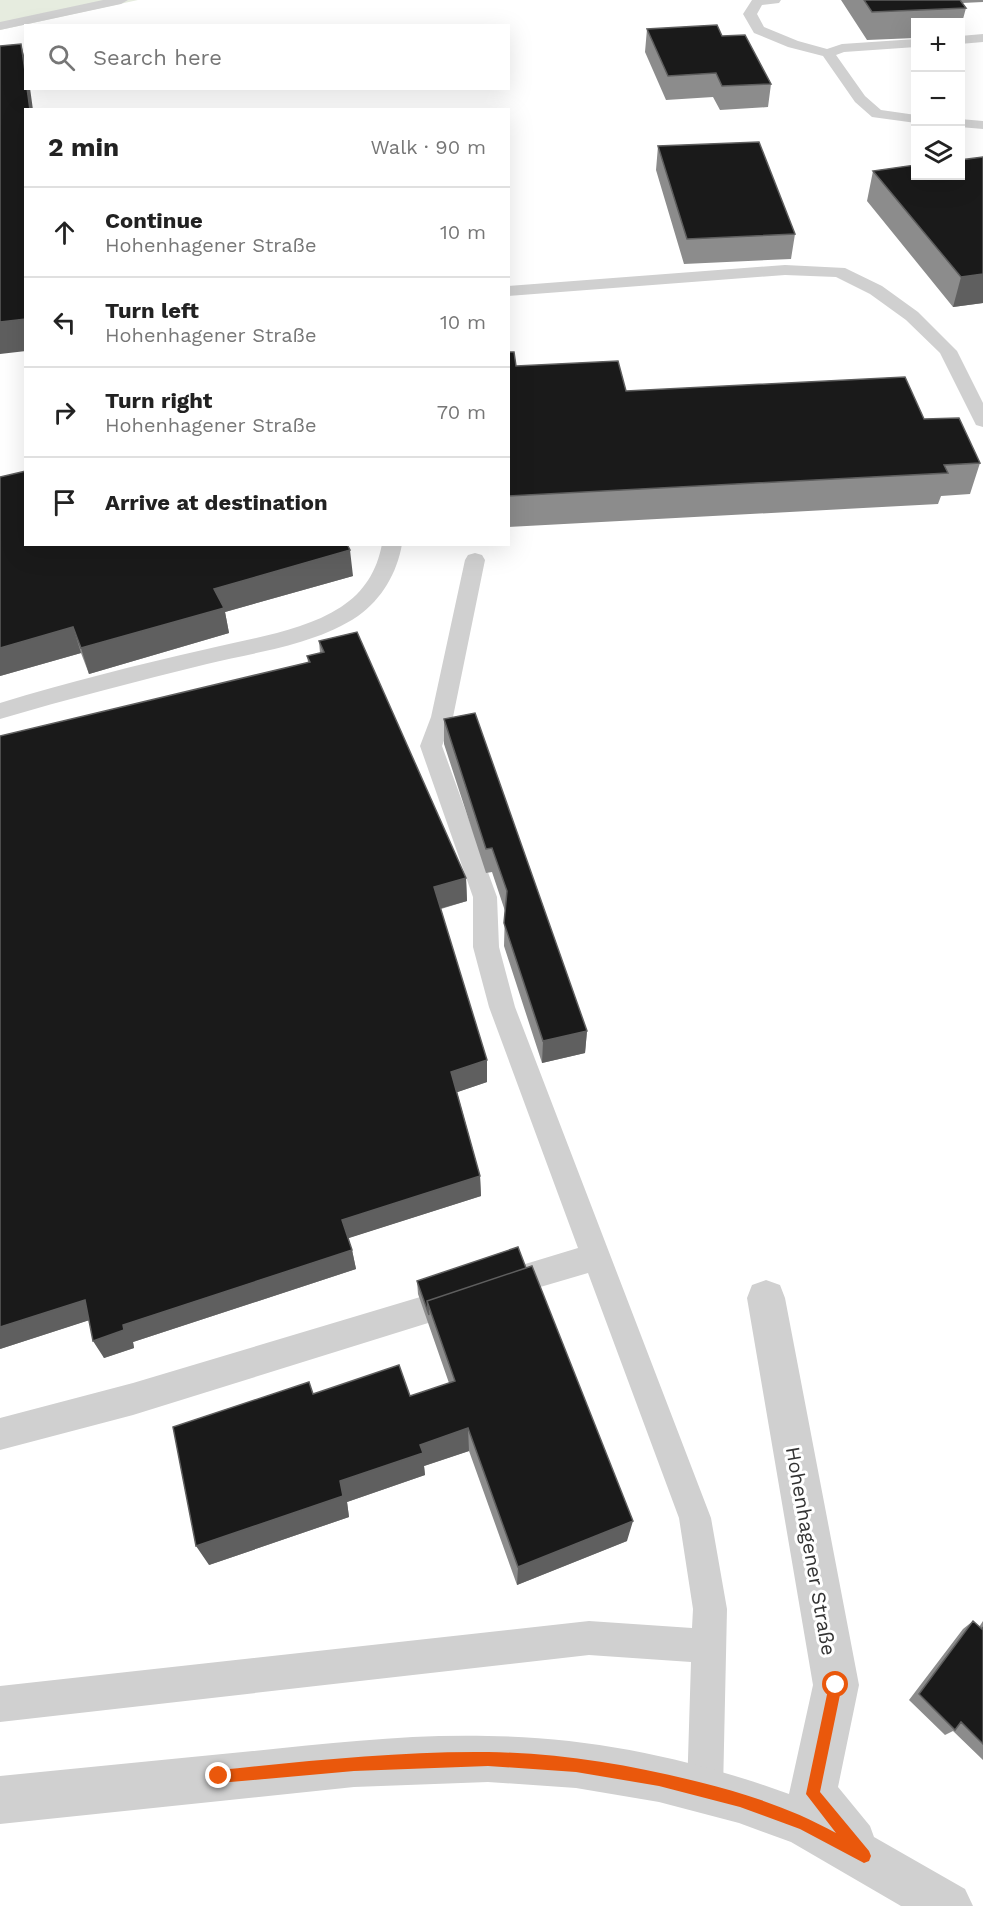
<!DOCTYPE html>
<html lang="en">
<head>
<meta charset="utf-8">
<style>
  :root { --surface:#fff; --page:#f2f2f2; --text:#222; --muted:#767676; --line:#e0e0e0 }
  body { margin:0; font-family:"Work Sans",sans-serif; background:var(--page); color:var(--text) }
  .controls { position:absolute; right:18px; top:18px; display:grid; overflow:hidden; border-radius:0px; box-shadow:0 6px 24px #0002 }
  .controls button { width:54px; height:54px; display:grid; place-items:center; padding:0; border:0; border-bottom:2px solid var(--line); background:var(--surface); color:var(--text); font:30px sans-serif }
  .stop { position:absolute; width:18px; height:18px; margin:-14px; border:4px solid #ea580c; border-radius:50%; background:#fff }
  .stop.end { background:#ea580c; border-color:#fff; box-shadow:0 2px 6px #0008 }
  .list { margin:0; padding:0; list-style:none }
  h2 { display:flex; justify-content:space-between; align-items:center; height:78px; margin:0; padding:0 24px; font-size:26px }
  h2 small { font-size:20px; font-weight:400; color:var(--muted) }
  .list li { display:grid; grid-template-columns:39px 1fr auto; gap:18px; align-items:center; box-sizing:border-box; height:90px; padding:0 24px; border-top:2px solid var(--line) }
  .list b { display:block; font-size:22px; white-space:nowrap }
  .list p { margin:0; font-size:20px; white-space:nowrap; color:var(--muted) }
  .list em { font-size:20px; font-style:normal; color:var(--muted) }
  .icon { flex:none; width:33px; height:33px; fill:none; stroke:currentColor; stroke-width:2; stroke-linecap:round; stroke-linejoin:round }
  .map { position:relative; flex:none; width:983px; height:1906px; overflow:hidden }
  .search { position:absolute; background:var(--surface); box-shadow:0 6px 24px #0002; left:24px; top:24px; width:486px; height:66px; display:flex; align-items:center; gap:15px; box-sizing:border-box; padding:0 21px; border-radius:0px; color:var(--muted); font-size:22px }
  .panel { position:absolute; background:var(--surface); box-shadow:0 6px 24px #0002; left:24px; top:108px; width:486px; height:438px; border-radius:0px }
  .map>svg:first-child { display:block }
</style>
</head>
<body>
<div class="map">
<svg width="983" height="1906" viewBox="0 0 983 1906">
  <rect width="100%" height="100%" fill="#fff"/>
  <path fill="#e6ecdf" d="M0,0h138l-138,30z"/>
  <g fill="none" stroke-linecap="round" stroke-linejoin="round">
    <path fill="#d0d0d0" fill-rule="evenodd" d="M103,0h25l-7,4 -121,26v-8z
      M752,0h29l-2,3 -17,2 -5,9 7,13 34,14 29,8 15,-5 74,-5v8l-72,5 -8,3 29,41 16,14 35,5v8l-44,-6 -17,-15 -32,-46 -35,-9 -34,-14 -11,-19z
      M983,34v8l-23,2v-8z
      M960,119l23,2v8l-23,-2z
      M785,265l60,3 37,18 36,26 39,39 26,52v24l-7,-2 -36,-72 -34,-33 -36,-26 -34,-17 -51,-2 -277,21v-10z
      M382,544h20c-5,29 -20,55 -44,72 -43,29 -102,36 -151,48 -70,17 -139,35 -207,55v-16c68,-21 137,-38 207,-54 44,-11 95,-17 134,-42 23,-15 36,-36 41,-63z
      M475,553l7,2 3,5 -32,157 -11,29 55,151 2,50 16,60 196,511 16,91 -4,182 -5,13 -13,5 -13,-5 -5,-13 4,-129 -102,-7 -589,67v-36l589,-65 103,7 1,-19 -14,-91 -91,-245 -85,25 -11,-4 -4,-10 4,-10 86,-26 -89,-241 -16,-60v-50l-53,-151 11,-29 34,-157 3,-5z
      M457,1286l11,4 4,10 -4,10 -11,4 -324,101 -133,35v-32l133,-35z"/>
    <path fill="#d0d0d0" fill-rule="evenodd" d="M766,1280l14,5 5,13 74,387 -21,102 32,39 4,11 91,52 8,17h-72l-110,-64 -52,-19 -80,-21 -83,-14 -88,-6 -134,5 -354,37v-48c84,-8 168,-17 253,-25 78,-8 157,-17 235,-15 103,1 205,23 301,58l24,-109 -66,-387 5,-13z"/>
  </g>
  <path fill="#8c8c8c" d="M841,0h142v2l-21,1 4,5 -6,22v-8h-45v16l-48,2z
    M647,29l75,7 49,48 -3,23 -48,3 -7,-13 -47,3 -21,-48z
    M658,146l137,88 -4,25 -107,5 -28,-94z
    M873,171l110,132 -30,4 -86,-106z
    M508,352l8,14 110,25 298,28 56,44 -10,31 -29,2 -3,8 -430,23z
    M26,471l327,105 -128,36 4,21 -140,41 -8,-21 -81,23z
    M319,641l147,237 1,23 -26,8 46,173 -30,10 23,84 1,20 -133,42 4,12 4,19 -223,73 1,6 -30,10 -15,-38 -89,29 308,-687 -1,-6 13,-3z
    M444,719l143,312 -2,22 -43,10 -38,-117 1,-35 -13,-39 -6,1 -42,-129z
    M417,1281l210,260 -110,44 -48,-134 -45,15 1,9 -78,27 2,15 -140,48 104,-171 97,2 39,-13 -31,-89z
    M973,1621l6,6 4,-6v139l-30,-29 -8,4 -36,-35 54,-71z"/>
  <path fill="#5f5f5f" d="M21,44l5,19v15z
    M27,88h3l3,22h-3z
    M983,274v29l-30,4 8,-30z
    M26,319v32l-26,3v-32z
    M350,550l3,26 -128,36 4,21 -140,41 -8,-26 133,-59z
    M73,627l8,26 -81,23v-28z
    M466,878l1,23 -32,9 -1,-23z
    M587,1031l-2,22 -43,10 1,-22z
    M487,1060v22l-35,12 -1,-22z
    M480,1176l1,20 -135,43 -4,-19z
    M352,1250l4,19 -223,73 1,6 -30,10 -11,-17 30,-16z
    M85,1300l11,18 -96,31v-22z
    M468,1428l1,23 -45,15 1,9 -78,27 2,15 -140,48 -13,-19 224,-101z
    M633,1521l-6,20 -110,44 1,-18z"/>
  <path fill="#1a1a1a" stroke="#5f5f5f" stroke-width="1.5" d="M864,0h96l6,8 -94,4z
    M717,25l5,11 23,-1 26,49 -49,2 -6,-13 -48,3 -21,-47z
    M21,44l5,34v10h1l3,22h-4v209l-26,3v-276z
    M759,142l36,92 -108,5 -29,-93z
    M983,157v117l-22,3 -88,-106 42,-6v11h45v-16z
    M508,352h6l2,14 102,-5 8,30 279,-14 19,42 35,-1 21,45 -36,2 4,8 -440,23z
    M26,471v73h321l3,6 -136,39 10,19 -143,40 -8,-21 -73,21v-171z
    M357,632l109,246 -32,9 53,173 -36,12 29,104 -138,44 10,30 -229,75 1,5 -31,11 -8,-41 -85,27v-591l310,-74 -3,-6 17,-4 -5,-11z
    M475,713l112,318 -44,10 -39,-118 3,-32 -15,-43 -6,1 -42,-130z
    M518,1247l8,21 -99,33 2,14 -12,-34z
    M532,1266l101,255 -115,46 -50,-139 -48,17 3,8 -83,28 3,15 -147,50 -23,-119 136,-45 4,12 86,-29 11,31 45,-15 -28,-80z
    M973,1621l9,8 1,-2v117l-22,-22 -6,8 -36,-36z"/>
  <path fill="#ea580c" d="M836,1678l5,2 1,5 -22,107 49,59 2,5 -2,5 -5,2 -64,-34 -60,-22 -81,-21 -83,-14 -88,-6 -134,5 -135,12 -5,-2 -2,-5 2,-4 5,-2c89,-9 179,-19 269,-18 71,1 143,13 211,30 48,12 94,27 137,51l-30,-39 23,-109 2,-5z"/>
  <g text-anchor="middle" stroke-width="6" stroke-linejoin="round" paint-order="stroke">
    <g font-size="20" fill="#333" stroke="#fff">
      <text transform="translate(811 1551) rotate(80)" y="7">Hohenhagener Straße</text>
    </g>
  </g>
</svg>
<div class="controls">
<button>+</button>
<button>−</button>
<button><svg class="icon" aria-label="layers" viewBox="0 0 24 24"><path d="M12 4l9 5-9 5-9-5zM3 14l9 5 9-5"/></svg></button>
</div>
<div class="stop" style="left:836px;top:1685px"></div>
<div class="stop end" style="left:219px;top:1776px"></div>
<div class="search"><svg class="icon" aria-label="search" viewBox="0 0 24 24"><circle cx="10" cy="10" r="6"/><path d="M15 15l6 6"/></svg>Search here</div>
<section class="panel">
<h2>2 min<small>Walk · 90 m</small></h2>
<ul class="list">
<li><svg class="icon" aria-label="ahead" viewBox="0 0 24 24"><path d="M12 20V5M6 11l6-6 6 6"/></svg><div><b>Continue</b><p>Hohenhagener Straße</p></div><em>10 m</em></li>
<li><svg class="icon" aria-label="left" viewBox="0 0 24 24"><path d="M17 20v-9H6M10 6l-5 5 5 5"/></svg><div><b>Turn left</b><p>Hohenhagener Straße</p></div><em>10 m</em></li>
<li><svg class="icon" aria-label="right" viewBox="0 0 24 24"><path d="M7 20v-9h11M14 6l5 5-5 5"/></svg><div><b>Turn right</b><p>Hohenhagener Straße</p></div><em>70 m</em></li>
<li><svg class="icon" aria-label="arrive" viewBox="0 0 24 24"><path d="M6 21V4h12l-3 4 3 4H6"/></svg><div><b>Arrive at destination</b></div></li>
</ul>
</section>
</div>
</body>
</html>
